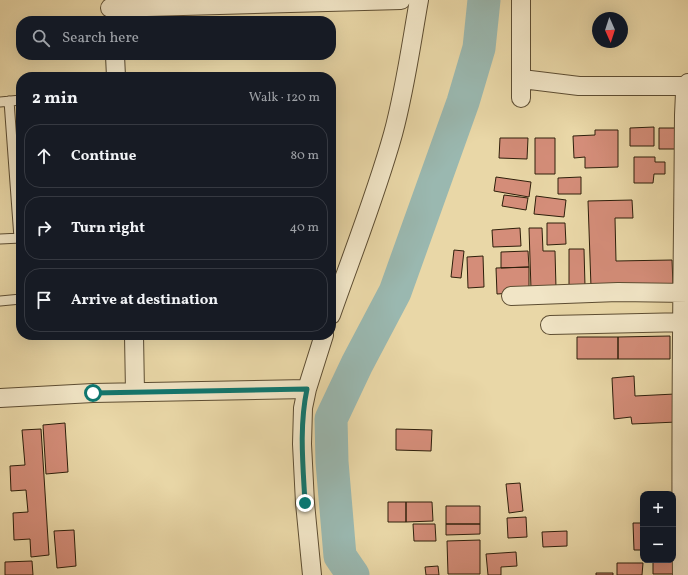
<!DOCTYPE html>
<html lang="en">
<head>
<meta charset="utf-8">
<style>
  :root { --surface:#171b24; --page:#20242c; --text:#f1f3f6; --muted:#9ea1a6; --line:#363941 }
  body { margin:0; font-family:Vollkorn,serif; background:var(--page); color:var(--text) }
  .controls { position:absolute; right:12px; bottom:12px; display:grid; overflow:hidden; border-radius:8px; box-shadow:0 4px 16px #0002 }
  .controls button { width:36px; height:36px; display:grid; place-items:center; padding:0; border:0; border-bottom:1px solid var(--line); background:var(--surface); color:var(--text); font:20px sans-serif }
  .compass { position:absolute; left:592px; top:12px; width:36px; height:36px; border-radius:50%; background:var(--surface); box-shadow:0 4px 16px #0002; rotate:177deg }
  .stop { position:absolute; width:12px; height:12px; margin:-9px; border:3px solid #0f766e; border-radius:50%; background:#fff }
  .stop.end { background:#0f766e; border-color:#fff; box-shadow:0 1px 4px #0008 }
  .list { margin:0; padding:0; list-style:none }
  h2 { display:flex; justify-content:space-between; align-items:center; height:52px; margin:0; padding:0 16px; font-size:17px }
  h2 small { font-size:13px; font-weight:400; color:var(--muted) }
  .list li { display:grid; grid-template-columns:26px 1fr auto; gap:12px; align-items:center; box-sizing:border-box; height:64px; margin:0 8px 8px; padding:0 8px; border:1px solid var(--line); border-radius:16px }
  .list b { display:block; font-size:15px; white-space:nowrap }
  .list em { font-size:13px; font-style:normal; color:var(--muted) }
  .icon { flex:none; width:22px; height:22px; fill:none; stroke:currentColor; stroke-width:2; stroke-linecap:round; stroke-linejoin:round }
  .map { position:relative; flex:none; width:688px; height:575px; overflow:hidden }
  .search { position:absolute; background:var(--surface); box-shadow:0 4px 16px #0002; left:16px; top:16px; width:320px; height:44px; display:flex; align-items:center; gap:10px; box-sizing:border-box; padding:0 14px; border-radius:16px; color:var(--muted); font-size:15px }
  .panel { position:absolute; background:var(--surface); box-shadow:0 4px 16px #0002; left:16px; top:72px; width:320px; height:268px; border-radius:16px }
  .map>svg:first-child { display:block }
</style>
</head>
<body>
<div class="map">
<svg width="688" height="575" viewBox="0 0 688 575">
  <rect width="100%" height="100%" fill="#e9d7a7"/>
  <filter id="stains"><feTurbulence type="fractalNoise" baseFrequency=".005" numOctaves="4"/><feColorMatrix values="0 0 0 0 .2 0 0 0 0 .09 0 0 0 0 .02 0 0 0 .5 -.17"/></filter>
  <radialGradient id="worn" r=".72"><stop offset=".6" stop-color="#630" stop-opacity="0"/><stop offset="1" stop-color="#630" stop-opacity=".3"/></radialGradient>
  <g fill="none" stroke-linecap="round" stroke-linejoin="round">
    <path stroke="#9ab8b0" stroke-width="33" d="M353,575l-13,-19 -8,-94 -1,-43 26,-55 38,-72 68,-190 16,-54 5,-48"/>
  </g>
  <path fill="#d48d79" stroke="#2e1f0b" d="M654,127v19h-24v-18z
    M659,128h16v21h-16z
    M595,130h23v37l-33,1v-11l-11,1 -1,-22 22,-1z
    M500,138h28l-1,21 -28,-1z
    M535,138h20v36h-20z
    M634,157h21v5h10v12h-11l-1,9h-19z
    M496,177l35,5 -2,15 -35,-6z
    M581,177v17h-23v-16z
    M504,195l24,3 -2,12 -24,-4z
    M536,196l30,4 -2,17 -30,-3z
    M632,200l1,18h-18l1,43 56,-1 1,25 -82,2 -3,-86z
    M547,223h18l1,21 -19,1z
    M520,228l1,18 -28,1 -1,-17z
    M529,228h13l1,23h12l1,37 -25,1z
    M569,249h15l1,37 -16,1z
    M454,250l10,1 -3,27 -10,-1z
    M528,251l1,16 -28,1v-16z
    M483,256l1,31 -16,1 -1,-31z
    M529,267v25l-32,2 -1,-26z
    M670,336v23h-52v-22z
    M577,337h41v22h-41z
    M634,376l1,20 40,-2 2,28 -45,2 -1,-7 -17,2 -2,-41z
    M65,423l3,49 -22,2 -3,-49z
    M41,429l8,126 -18,2 -1,-18 -16,1 -1,-27 15,-1 -2,-22 -15,1 -1,-25 15,-1 -3,-35z
    M396,429l36,1 -1,21 -35,-1z
    M520,483l3,28 -14,2 -3,-29z
    M388,502h18v20h-18z
    M406,502h26l1,19 -27,1z
    M446,506h34v18h-34z
    M526,517l1,20 -19,1 -1,-20z
    M633,523h10v27h-9z
    M413,524h22l1,17h-22z
    M446,524h34v10l-34,1z
    M74,530l2,36 -19,2 -3,-37z
    M567,531v15l-24,1 -1,-15z
    M480,540v34h-32l-1,-33z
    M516,552l1,14 -16,1v8h-13l-2,-21z
    M653,560h22v14h-22z
    M32,561l1,14h-28v-13z
    M617,563h26l-1,12h-25z
    M438,566l1,9h-13l-1,-8z
    M596,573h17v2h-17z"/>
  <g fill="none" stroke-linecap="round" stroke-linejoin="round">
    <g stroke="#5d4d32" stroke-width="11">
      <path id="service" d="M9,101l10,137
        M0,102l21,-2
        M0,239l21,-1
        M0,301l21,-2"/>
    </g>
    <g stroke="#5d4d32" stroke-width="20">
      <path id="minor" d="M521,0v98
        M110,8l291,-8
        M115,55l1,22
        M522,79l57,7h107
        M511,296l107,-4 70,1
        M331,315c21,-60 45,-120 62,-181 12,-44 18,-89 26,-134
        M550,325l138,-3
        M134,335l1,57
        M0,398l93,-5 214,-4
        M312,575l-7,-72 -3,-59 1,-36 4,-19 17,-54
        M682,575c-2,-153 1,-307 2,-460l1,-22 3,-10"/>
    </g>
    <use href="#service" stroke="#f1e5c6" stroke-width="9"/>
    <use href="#minor" stroke="#f1e5c6" stroke-width="18"/>
  </g>
  <g fill="none" stroke-linecap="round" stroke-linejoin="round">
    <path stroke="#0f766e" stroke-width="5" d="M93,393l214,-4c-8,38 -4,76 -2,114"/>
  </g>
  <rect width="100%" height="100%" filter="url(#stains)"/>
  <rect width="100%" height="100%" fill="url(#worn)"/>
</svg>
<div class="controls">
<button>+</button>
<button>−</button>
</div>
<svg class="compass" viewBox="-18 -18 36 36"><path d="M0-13l5 13h-10z" fill="#e53935"/><path d="M0 13l5-13h-10z" fill="#9ea1a6"/></svg>
<div class="stop" style="left:93px;top:393px"></div>
<div class="stop end" style="left:305px;top:503px"></div>
<div class="search"><svg class="icon" aria-label="search" viewBox="0 0 24 24"><circle cx="10" cy="10" r="6"/><path d="M15 15l6 6"/></svg>Search here</div>
<section class="panel">
<h2>2 min<small>Walk · 120 m</small></h2>
<ul class="list">
<li><svg class="icon" aria-label="ahead" viewBox="0 0 24 24"><path d="M12 20V5M6 11l6-6 6 6"/></svg><div><b>Continue</b></div><em>80 m</em></li>
<li><svg class="icon" aria-label="right" viewBox="0 0 24 24"><path d="M7 20v-9h11M14 6l5 5-5 5"/></svg><div><b>Turn right</b></div><em>40 m</em></li>
<li><svg class="icon" aria-label="arrive" viewBox="0 0 24 24"><path d="M6 21V4h12l-3 4 3 4H6"/></svg><div><b>Arrive at destination</b></div></li>
</ul>
</section>
</div>
</body>
</html>
